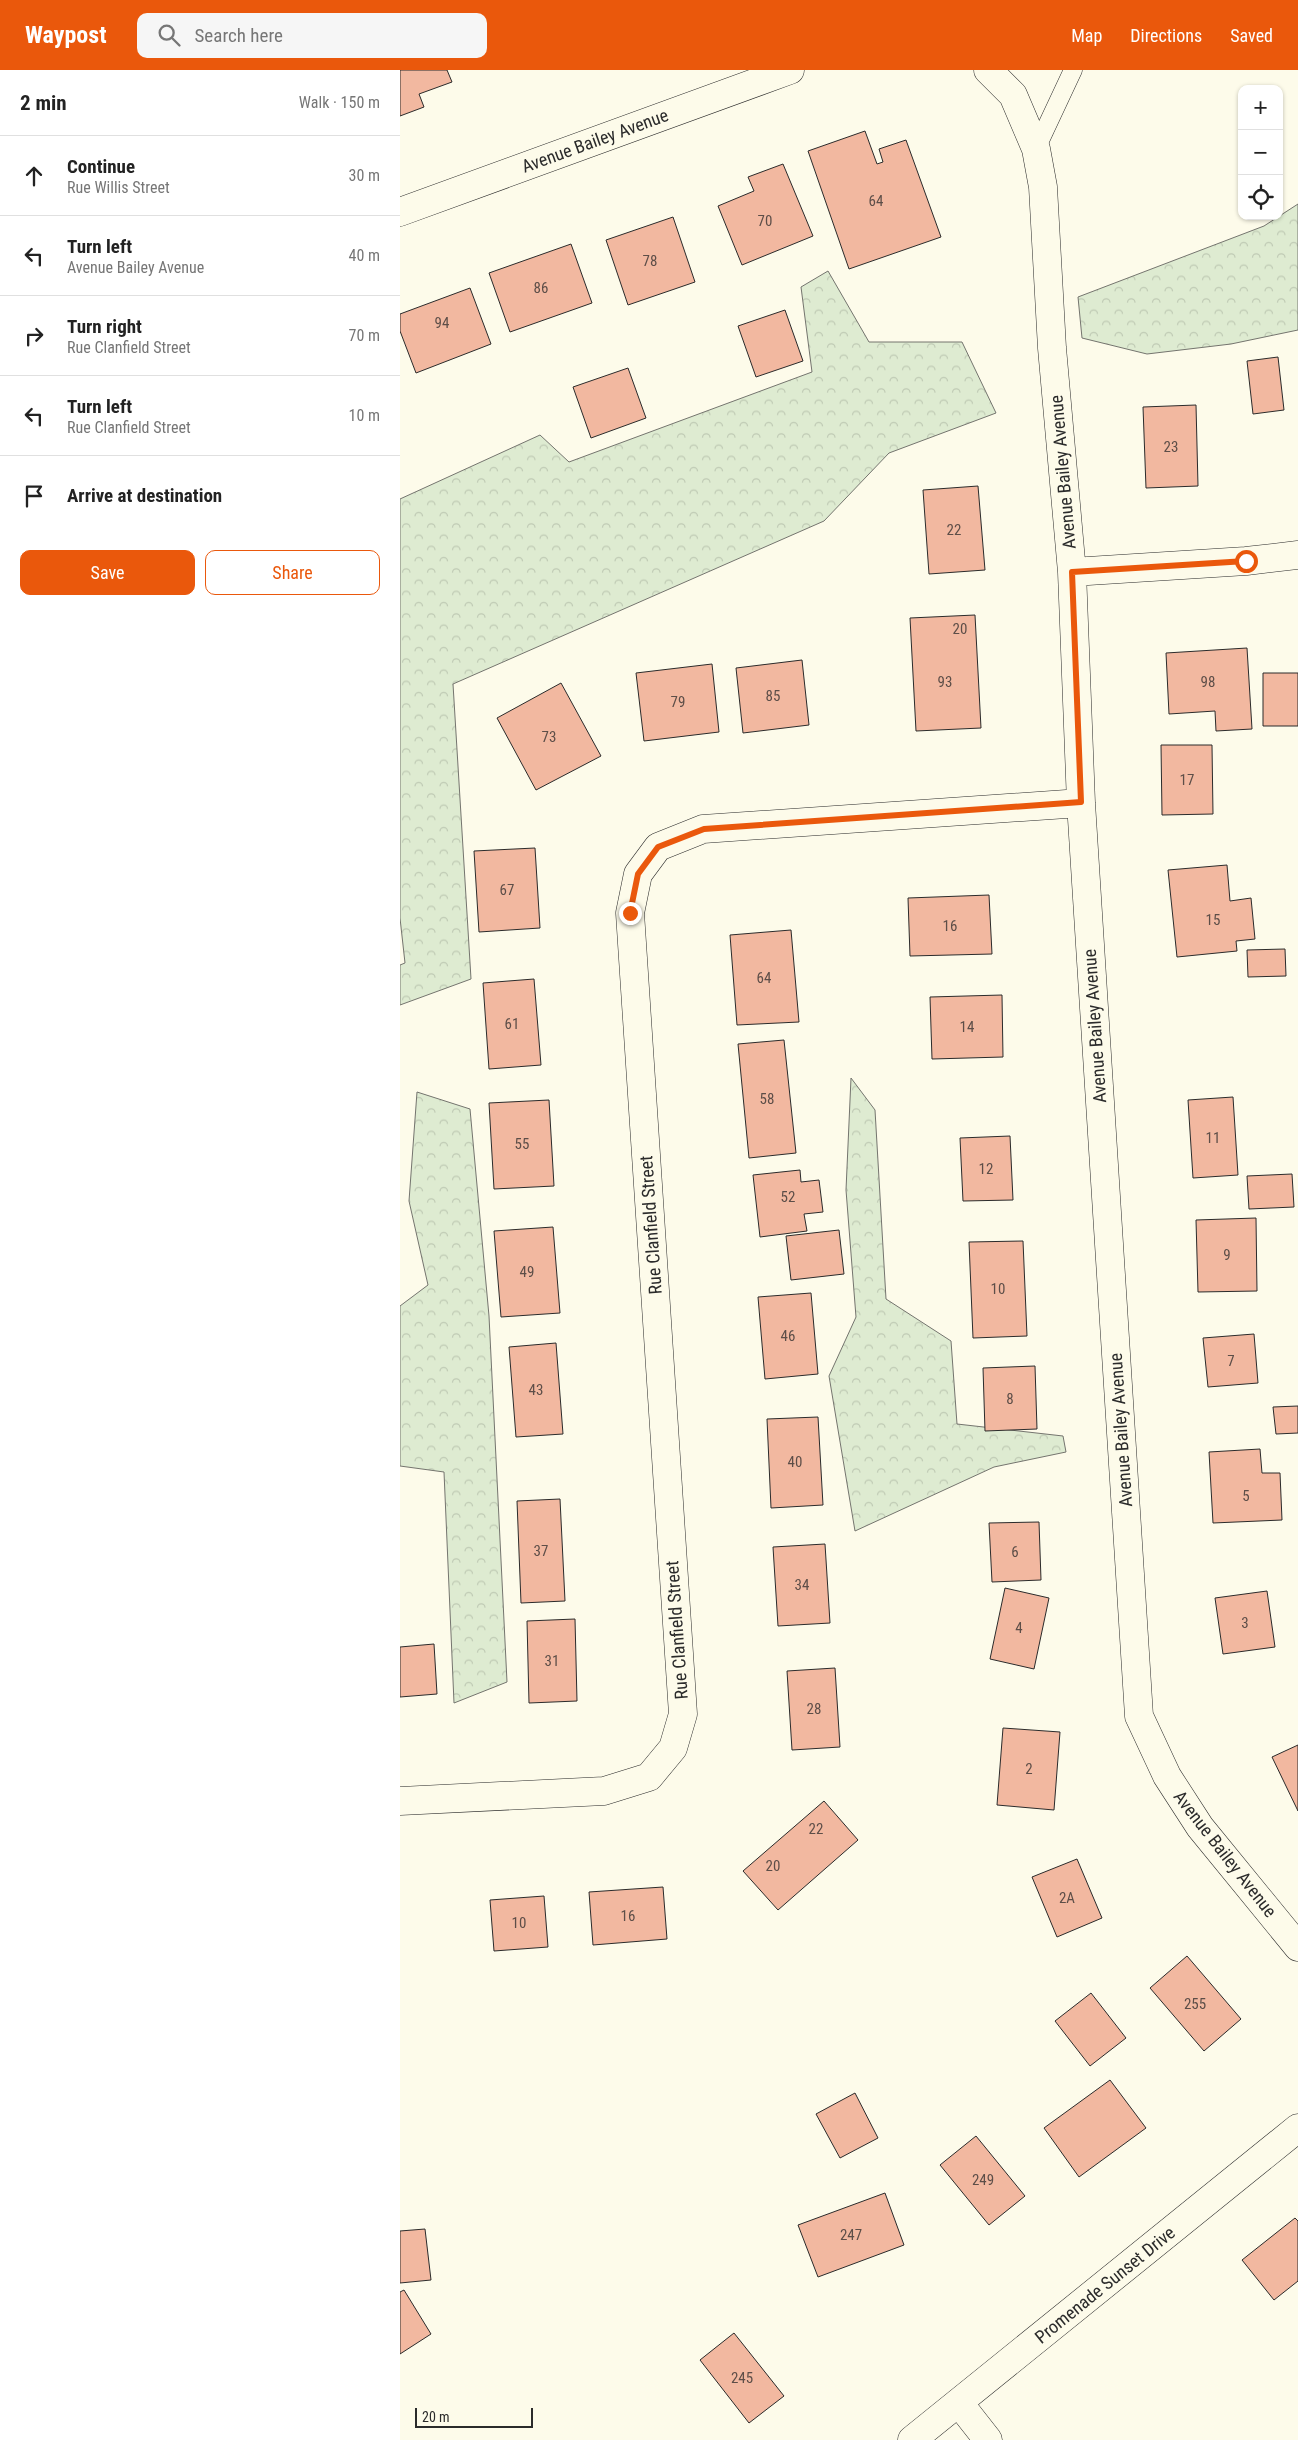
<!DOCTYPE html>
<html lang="en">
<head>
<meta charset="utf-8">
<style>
  :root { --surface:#fff; --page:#f6f6f6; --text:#222; --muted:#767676; --line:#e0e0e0; --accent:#ea580c }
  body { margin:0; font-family:"Roboto Condensed",sans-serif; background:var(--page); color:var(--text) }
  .controls { position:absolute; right:15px; top:15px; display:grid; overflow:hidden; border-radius:10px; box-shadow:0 1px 4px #0004 }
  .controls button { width:45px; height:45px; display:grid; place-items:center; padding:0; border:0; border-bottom:1px solid var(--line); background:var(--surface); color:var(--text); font:25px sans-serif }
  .scale { position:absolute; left:15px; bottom:12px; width:118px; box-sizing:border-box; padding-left:5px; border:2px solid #2b2b2b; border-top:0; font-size:14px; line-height:18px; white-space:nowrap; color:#2b2b2b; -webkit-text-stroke:4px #fdfbea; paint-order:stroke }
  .stop { position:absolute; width:15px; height:15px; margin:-11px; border:4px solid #ea580c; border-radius:50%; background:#fff }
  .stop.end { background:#ea580c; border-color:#fff; box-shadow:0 1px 5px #0008 }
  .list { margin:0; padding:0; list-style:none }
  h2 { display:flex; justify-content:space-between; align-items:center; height:65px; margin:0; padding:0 20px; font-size:21px }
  h2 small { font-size:16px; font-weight:400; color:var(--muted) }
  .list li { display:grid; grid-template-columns:32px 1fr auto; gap:15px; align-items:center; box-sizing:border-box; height:80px; padding:0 20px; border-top:1px solid var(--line) }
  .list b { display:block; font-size:19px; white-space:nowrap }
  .list p { margin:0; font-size:16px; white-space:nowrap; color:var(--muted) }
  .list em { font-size:16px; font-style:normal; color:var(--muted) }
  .actions { display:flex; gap:10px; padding:15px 20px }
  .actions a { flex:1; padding:11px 0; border:1px solid var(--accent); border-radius:10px; text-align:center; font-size:18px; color:var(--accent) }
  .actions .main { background:var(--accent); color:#fff }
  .icon { flex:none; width:28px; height:28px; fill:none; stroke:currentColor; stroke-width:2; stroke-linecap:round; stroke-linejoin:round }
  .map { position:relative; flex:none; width:898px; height:2370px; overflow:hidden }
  header { display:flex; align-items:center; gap:30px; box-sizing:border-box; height:70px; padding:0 25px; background:var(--accent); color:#fff }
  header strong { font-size:24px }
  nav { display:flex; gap:28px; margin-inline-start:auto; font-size:18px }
  .search { width:350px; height:45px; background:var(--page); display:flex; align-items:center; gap:12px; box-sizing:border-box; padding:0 18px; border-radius:10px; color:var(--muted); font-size:19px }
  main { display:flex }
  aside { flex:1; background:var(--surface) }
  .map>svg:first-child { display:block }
</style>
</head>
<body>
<header>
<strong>Waypost</strong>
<div class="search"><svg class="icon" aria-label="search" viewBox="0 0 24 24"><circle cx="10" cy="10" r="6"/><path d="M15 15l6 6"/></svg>Search here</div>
<nav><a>Map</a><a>Directions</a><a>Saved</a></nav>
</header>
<main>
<aside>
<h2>2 min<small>Walk · 150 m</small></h2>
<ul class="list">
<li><svg class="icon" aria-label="ahead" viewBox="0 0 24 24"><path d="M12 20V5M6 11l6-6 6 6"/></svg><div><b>Continue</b><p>Rue Willis Street</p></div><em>30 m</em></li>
<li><svg class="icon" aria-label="left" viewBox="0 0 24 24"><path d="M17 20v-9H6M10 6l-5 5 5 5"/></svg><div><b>Turn left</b><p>Avenue Bailey Avenue</p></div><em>40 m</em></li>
<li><svg class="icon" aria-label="right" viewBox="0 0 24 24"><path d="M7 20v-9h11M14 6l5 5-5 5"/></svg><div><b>Turn right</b><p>Rue Clanfield Street</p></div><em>70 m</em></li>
<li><svg class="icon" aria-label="left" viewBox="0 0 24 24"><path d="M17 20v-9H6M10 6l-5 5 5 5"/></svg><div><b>Turn left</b><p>Rue Clanfield Street</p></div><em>10 m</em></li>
<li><svg class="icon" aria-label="arrive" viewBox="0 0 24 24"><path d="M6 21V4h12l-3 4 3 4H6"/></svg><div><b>Arrive at destination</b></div></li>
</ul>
<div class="actions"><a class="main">Save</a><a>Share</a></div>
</aside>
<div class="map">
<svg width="898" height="2370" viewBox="0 0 898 2370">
  <defs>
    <pattern id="forest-crowns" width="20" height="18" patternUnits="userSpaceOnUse" patternTransform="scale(1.25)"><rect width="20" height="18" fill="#deebd1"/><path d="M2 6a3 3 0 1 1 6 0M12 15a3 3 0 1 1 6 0" fill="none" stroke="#bfcab4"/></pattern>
  </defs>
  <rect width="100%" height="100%" fill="#fdfbea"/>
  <path fill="url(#forest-crowns)" stroke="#74746e" d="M898,134v126l-67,14 -84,10 -65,-16 -4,-41 186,-71z
    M428,201l41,71h93l34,71 -107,40 -65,68 -371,163 18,295 -71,26v-40l5,-2 -5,-45v-419l140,-64 29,27 243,-90 -11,-85z
    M451,1008l24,32 11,189 65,42 6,83 106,12 3,16 -72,15 -139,64 -26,-155 27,-59 -10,-127z
    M17,1022l53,17 19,207 18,366 -53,21 -10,-231 -44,-6v-160l28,-21 -19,-84z"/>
  <path fill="#f2b8a0" stroke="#2b2b2b" d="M0,0h47l5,12 -33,12 5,13 -24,9z
    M465,61l12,33 6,-2 -4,-13 27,-9 35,97 -92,32 -41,-118z
    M383,94l30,72 -71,29 -24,-59 36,-15 -6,-14z
    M273,147l22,65 -67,23 -22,-65z
    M171,174l21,59 -82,29 -21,-59z
    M70,218l21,56 -75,29 -16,-42v-17z
    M385,240l18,51 -47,16 -18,-51z
    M878,287l6,53 -31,4 -6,-53z
    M228,298l18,50 -55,20 -18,-51z
    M796,335l2,81 -52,2 -3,-81z
    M578,416l7,84 -56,4 -6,-84z
    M575,545l6,113 -65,3 -6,-113z
    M847,578l5,81 -36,2 -1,-20 -46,3 -3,-61z
    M402,590l7,65 -66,8 -7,-65z
    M312,594l7,68 -75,9 -8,-68z
    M863,603h35v53h-35z
    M161,613l40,73 -65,34 -39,-72z
    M761,675h51l1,69 -51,1z
    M135,778l5,80 -61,4 -5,-81z
    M827,795l3,36 21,-3 4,41 -19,2 1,10 -60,6 -9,-87z
    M589,825l3,59 -82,2 -2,-58z
    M391,860l8,92 -62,3 -7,-90z
    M885,879l1,27 -38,1 -1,-27z
    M134,909l7,86 -52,4 -6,-86z
    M602,925l1,62 -71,2 -2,-62z
    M384,970l12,113 -47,5 -11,-114z
    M833,1027l5,78 -45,3 -5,-78z
    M149,1030l5,86 -60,3 -5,-86z
    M610,1066l3,64 -50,1 -3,-63z
    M400,1100l1,12 18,-2 4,32 -19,2 3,17 -47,6 -7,-62z
    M892,1104l2,33 -45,2 -2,-33z
    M856,1148l1,73 -59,1 -2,-72z
    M153,1157l7,86 -59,4 -7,-86z
    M439,1160l5,44 -53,6 -5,-44z
    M623,1171l4,95 -54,2 -4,-96z
    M411,1223l7,81 -53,5 -7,-82z
    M854,1264l4,49 -50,4 -5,-49z
    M156,1273l7,91 -47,3 -7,-90z
    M635,1296l2,63 -52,2 -2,-63z
    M898,1336v27l-22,1 -3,-27z
    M418,1347l5,88 -52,3 -4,-89z
    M860,1379l2,24h18l2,47 -69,3 -4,-71z
    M160,1429l5,102 -44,2 -4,-102z
    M639,1452l2,58 -49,2 -3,-59z
    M425,1474l5,79 -52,3 -5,-79z
    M605,1518l44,10 -15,71 -44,-10z
    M867,1521l8,56 -52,7 -8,-56z
    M175,1549l2,82 -48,2 -2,-82z
    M34,1574l3,50 -37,3v-50z
    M435,1598l5,79 -48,3 -5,-79z
    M603,1658l57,4 -6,78 -57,-5z
    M898,1675v66l-26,-54z
    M424,1731l34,39 -80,70 -35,-39z
    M677,1789l25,59 -45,19 -25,-60z
    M263,1817l4,52 -74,6 -4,-53z
    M144,1826l4,51 -54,4 -4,-51z
    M787,1886l54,63 -37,32 -54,-63z
    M691,1923l35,45 -36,28 -35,-45z
    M710,2010l36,48 -67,49 -35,-49z
    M455,2023l23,45 -38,20 -24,-44z
    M576,2066l49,60 -36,29 -49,-60z
    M485,2123l19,52 -86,32 -20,-52z
    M895,2148l3,3v60l-24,19 -32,-40z
    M25,2159l6,51 -31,3v-52z
    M4,2220l27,44 -31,20v-62z
    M334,2263l50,63 -35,27 -49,-63z"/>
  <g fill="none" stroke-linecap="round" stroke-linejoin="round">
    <g stroke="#2b2b2b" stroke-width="19">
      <path id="service" d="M636,79l37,-79"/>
    </g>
    <g stroke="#2b2b2b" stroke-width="29">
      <path id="minor" d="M588,0l25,25 23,54 7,38 9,161 20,224 9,231 58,913 28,60 33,51 98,120
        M0,142l390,-142
        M672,502l174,-11 52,-6
        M0,1731l204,-10 45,-14 24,-29 10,-34 -53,-801 8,-39 20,-27 45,-18 378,-26
        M559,2333l29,37"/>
    </g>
    <g stroke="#2b2b2b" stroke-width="29">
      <path id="tertiary" d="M512,2370l386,-312"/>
    </g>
    <use href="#service" stroke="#fdfbea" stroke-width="18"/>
    <use href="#minor" stroke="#fdfbea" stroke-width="28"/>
    <use href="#tertiary" stroke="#fdfbea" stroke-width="28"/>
  </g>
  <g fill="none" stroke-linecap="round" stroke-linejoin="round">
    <path stroke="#ea580c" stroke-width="6" d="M230,843l8,-39 20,-27 46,-18 377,-27 -9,-230 174,-11"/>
  </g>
  <g text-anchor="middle" stroke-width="4" stroke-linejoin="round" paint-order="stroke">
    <g font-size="15" fill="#5d4e48">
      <text x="476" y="136">64</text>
      <text x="365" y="156">70</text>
      <text x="250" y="196">78</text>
      <text x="141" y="223">86</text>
      <text x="42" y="258">94</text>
      <text x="771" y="382">23</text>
      <text x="554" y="465">22</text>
      <text x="560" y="564">20</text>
      <text x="545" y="617">93</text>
      <text x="808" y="617">98</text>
      <text x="373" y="631">85</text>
      <text x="278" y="637">79</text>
      <text x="149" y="672">73</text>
      <text x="787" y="715">17</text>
      <text x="107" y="825">67</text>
      <text x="813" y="855">15</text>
      <text x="550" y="861">16</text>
      <text x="364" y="913">64</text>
      <text x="112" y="959">61</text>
      <text x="567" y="962">14</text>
      <text x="367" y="1034">58</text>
      <text x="813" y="1073">11</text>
      <text x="122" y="1079">55</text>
      <text x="586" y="1104">12</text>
      <text x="388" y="1132">52</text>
      <text x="827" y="1190">9</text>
      <text x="127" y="1207">49</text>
      <text x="598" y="1224">10</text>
      <text x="388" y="1271">46</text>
      <text x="831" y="1296">7</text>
      <text x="136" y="1325">43</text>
      <text x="610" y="1334">8</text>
      <text x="395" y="1397">40</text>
      <text x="846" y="1431">5</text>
      <text x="141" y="1486">37</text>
      <text x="615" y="1487">6</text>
      <text x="402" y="1520">34</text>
      <text x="845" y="1558">3</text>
      <text x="619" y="1563">4</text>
      <text x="152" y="1596">31</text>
      <text x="414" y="1644">28</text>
      <text x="629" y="1704">2</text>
      <text x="416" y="1764">22</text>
      <text x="373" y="1801">20</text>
      <text x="667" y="1833">2A</text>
      <text x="228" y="1851">16</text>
      <text x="119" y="1858">10</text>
      <text x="795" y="1939">255</text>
      <text x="583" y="2115">249</text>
      <text x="451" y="2170">247</text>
      <text x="342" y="2313">245</text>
    </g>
    <g font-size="18" fill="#2b2b2b" stroke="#fdfbea">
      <text transform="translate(195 71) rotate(-20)" y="6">Avenue Bailey Avenue</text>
      <text transform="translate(663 402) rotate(-95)" y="6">Avenue Bailey Avenue</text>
      <text transform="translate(695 956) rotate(-94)" y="6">Avenue Bailey Avenue</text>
      <text transform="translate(251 1155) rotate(-94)" y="6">Rue Clanfield Street</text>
      <text transform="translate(721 1360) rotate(-94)" y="6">Avenue Bailey Avenue</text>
      <text transform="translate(277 1560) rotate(-94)" y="6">Rue Clanfield Street</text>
      <text transform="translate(825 1784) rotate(52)" y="6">Avenue Bailey Avenue</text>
      <text transform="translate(705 2215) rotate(-39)" y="6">Promenade Sunset Drive</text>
    </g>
  </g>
</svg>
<div class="controls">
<button>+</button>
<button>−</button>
<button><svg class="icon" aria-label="locate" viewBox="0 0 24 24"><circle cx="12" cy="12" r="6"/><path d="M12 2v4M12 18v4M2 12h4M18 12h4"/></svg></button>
</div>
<div class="scale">20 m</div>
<div class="stop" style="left:846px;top:491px"></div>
<div class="stop end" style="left:230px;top:843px"></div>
</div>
</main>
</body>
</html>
